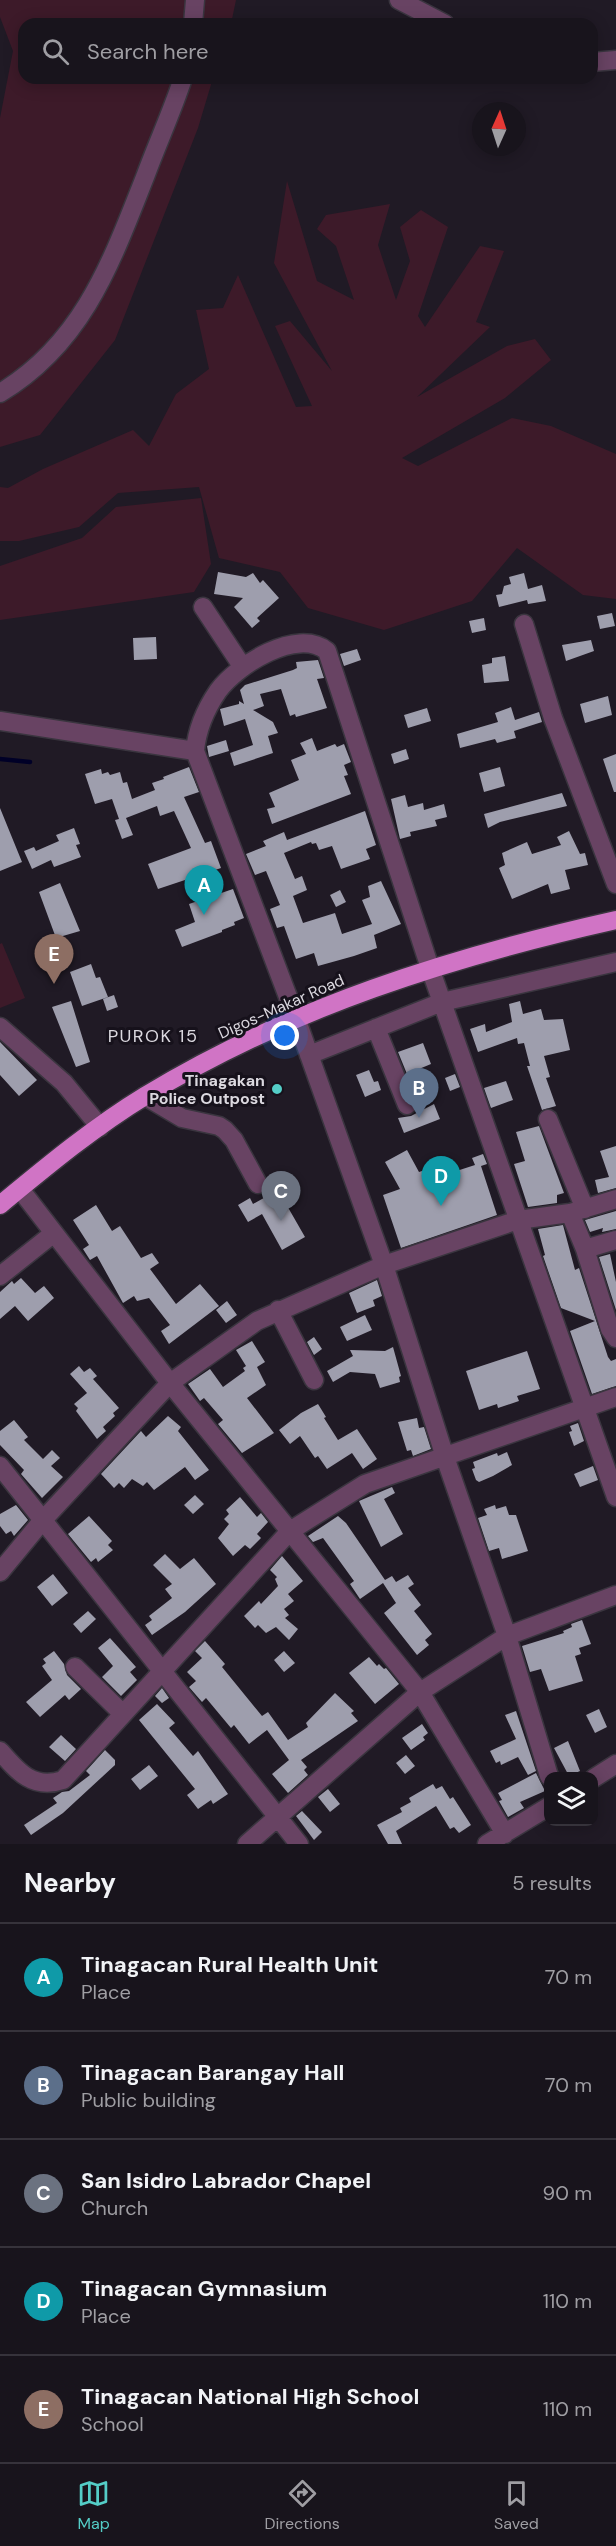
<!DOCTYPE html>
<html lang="en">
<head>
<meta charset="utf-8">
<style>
  :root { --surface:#18141c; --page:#211d25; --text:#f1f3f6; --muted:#9f9ea3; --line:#36333b; --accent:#54cdc7 }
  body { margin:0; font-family:"DM Sans",sans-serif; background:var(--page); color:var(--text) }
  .controls { position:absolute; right:18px; bottom:18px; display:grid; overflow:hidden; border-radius:12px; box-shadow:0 3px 15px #0003 }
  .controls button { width:54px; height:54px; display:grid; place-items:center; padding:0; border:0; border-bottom:2px solid var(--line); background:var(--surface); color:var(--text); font:30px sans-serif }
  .compass { position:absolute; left:472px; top:102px; width:54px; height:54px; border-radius:50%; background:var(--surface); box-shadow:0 3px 15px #0003; rotate:3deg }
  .you { position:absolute; left:285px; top:1036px; width:21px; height:21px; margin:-15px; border:4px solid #fff; border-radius:50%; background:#1a73e8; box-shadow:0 0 0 9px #1a73e833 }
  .badge { display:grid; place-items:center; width:39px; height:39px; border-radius:50%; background:var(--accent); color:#fff; font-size:20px; font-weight:700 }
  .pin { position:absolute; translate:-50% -50px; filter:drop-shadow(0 2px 3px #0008) }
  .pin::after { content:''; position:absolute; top:32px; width:21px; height:18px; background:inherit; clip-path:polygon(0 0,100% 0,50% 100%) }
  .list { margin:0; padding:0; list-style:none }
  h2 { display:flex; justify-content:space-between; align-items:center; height:78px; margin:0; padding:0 24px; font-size:26px }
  h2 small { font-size:20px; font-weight:400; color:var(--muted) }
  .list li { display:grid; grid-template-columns:39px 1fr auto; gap:18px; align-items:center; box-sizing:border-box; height:108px; padding:0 24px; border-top:2px solid var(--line) }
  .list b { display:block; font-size:22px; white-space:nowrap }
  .list p { margin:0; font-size:20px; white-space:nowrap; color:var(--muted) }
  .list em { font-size:20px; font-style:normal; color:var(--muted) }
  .icon { flex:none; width:33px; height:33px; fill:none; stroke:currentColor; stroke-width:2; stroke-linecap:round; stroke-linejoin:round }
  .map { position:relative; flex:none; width:616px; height:1844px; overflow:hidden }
  .search { position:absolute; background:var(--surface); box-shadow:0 3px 15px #0003; left:18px; right:18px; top:18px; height:66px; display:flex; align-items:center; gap:15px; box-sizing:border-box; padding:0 21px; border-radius:18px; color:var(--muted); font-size:22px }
  .sheet { height:618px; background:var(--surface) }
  nav { display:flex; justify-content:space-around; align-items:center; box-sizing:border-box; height:84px; border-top:2px solid var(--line); background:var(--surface); font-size:16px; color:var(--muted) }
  nav a { display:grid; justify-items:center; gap:3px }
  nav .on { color:var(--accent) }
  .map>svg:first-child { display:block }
</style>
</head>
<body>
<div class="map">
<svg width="616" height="1844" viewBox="0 0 616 1844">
  <rect width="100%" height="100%" fill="#201a25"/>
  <path fill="#3d1a29" d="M0,0h236l-5,24h-207v54h189l-15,50 -83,212 -75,95 -40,12v-329l13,-67 -13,-34z
    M287,181l30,100 37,19 -18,-54 -19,-17 9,-14 64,-11 -12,41 18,55 14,-39 -10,-34 21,-17 27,17 -30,89 7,11 55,-81 24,5 -28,71 14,5 -73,70 90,-51 28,-7 16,21 -46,38 -103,60 16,8 94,-48 39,8 65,28v145l-33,-4 -66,-47 -45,53 -88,29 -76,-22 -28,-36 -61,-14 -20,-71 -81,6 -39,34 -60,14h-19v-54l8,1 35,-19 90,-39 16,16 27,-52 33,-25 -13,-59 27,-2 15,-33 58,132 16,-1 -37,-80 15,-5 42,50 -58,-108z
    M201,498l10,66 -17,28 -194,28v-54l82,-28 34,-31z
    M2,943l23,55 -25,10v-64z"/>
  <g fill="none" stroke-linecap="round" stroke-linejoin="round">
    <path stroke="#000027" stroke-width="4.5" d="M0,759l30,3"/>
  </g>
  <path fill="#9e9ead" d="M218,572l28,5 7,-4 7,10 3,-3 16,18 -22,20 3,3 -8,7 -18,-21 9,-9 -29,-4z
    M524,573l4,16 14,-4 4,16 -18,3 -1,-4 -28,7 -3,-12 6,-1 2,-8 7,-2 -2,-7z
    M612,613l3,13 -15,3 -3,-13z
    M484,618l2,12 -14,3 -3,-12z
    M156,637l1,22 -23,1 -1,-22z
    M591,640l3,11 -28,10 -4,-16z
    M357,649l4,11 -17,6 -4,-12z
    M505,656l4,25 -25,2 -2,-18 10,-2v-5z
    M318,660l6,18 -7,1 10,29 -31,9 -1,-3 -5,2 -9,-27 -21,5 4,12 -11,4 20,12 5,11 -10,3 5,17 -39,13 -4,-13 23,-8 -8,-26 -21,7 -4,-17 19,-5v-3l5,3 -4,-14 5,-5 48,-15 4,-2 -1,-6z
    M608,696l4,19 -27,8 -5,-19z
    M511,707l4,13 24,-8 3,10 -28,9 2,7 -19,5 -2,-4 -35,9 -3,-14 41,-12 -3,-9z
    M427,708l4,13 -23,7 -4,-13z
    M312,738l5,13 18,-7 2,3 7,-3 7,18 -7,3 4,10 -4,1 7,18 -79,30 -5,-15 8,-2 -6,-14 30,-13 -8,-20 15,-6 -6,-11z
    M226,740l3,11 -20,6 -2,-11z
    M406,749l3,10 -15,5 -3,-10z
    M616,754v38h-2l-11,-33z
    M189,767l10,25 -15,5 21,46 6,-2 10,27 -63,21 -10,-25 43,-16 -17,-37 -14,5 -3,-10 -31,12 7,17 -11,4 -7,-19 4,-1 -7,-20 -17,5 -10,-30 16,-5 1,5 6,-2 2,3 10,-3 3,11 4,-1 5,17 23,-9 -3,-7 12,-4 -1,-2z
    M500,767l5,19 -21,6 -5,-19z
    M562,793l5,13 -67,16 -12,6 -4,-14z
    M405,795l3,12 15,-4 1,7 20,-6 3,13 -12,3 2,6 -27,6 1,4 -11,3 -9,-40z
    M0,808l22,54 -22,9z
    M365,811l11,34 -10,4 4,10 -29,10 -9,-23 -13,4 -3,-7 -4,1 -1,-2 -27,11 11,26 7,-3 5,14 -14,6 10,27 32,-10 7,21 30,-10 -10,-24 8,-3 -2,-11 13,-5 20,43 -27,11 3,13 -23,8 -36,10 -4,-13 -18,6 -12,-33 -7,2 -7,-19 10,-4 -14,-34 -11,4 -9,-21 20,-8 -3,-5 21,-9 3,8z
    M74,828l6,16 -4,1 5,12 -27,10 -3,-7 -19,9 -8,-18 10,-4 2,4 23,-10 -3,-6z
    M569,831l11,23 5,-1 3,12 -23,5 5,19 -19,5 -3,-10 -36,15 -13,-31 6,-3 -3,-12 25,-11 5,12 29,-9 -4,-8z
    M60,883l20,48 -24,7 -17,-46z
    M233,889l11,29 -10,4 1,3 -13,5v2l-40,15 -7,-17 20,-8 -6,-18z
    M340,890l6,12 -10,5 -6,-12z
    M91,964l5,14 4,-1 8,20 -26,9 -12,-34z
    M114,995l4,12 -11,4 -4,-12z
    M71,1001l19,61 -14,5 -24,-60z
    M520,1001l3,13 18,-5 3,11 19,-1 7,31 -26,6 6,21 -4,1 10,28 -14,4 -15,-44h3l-6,-23 -6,1 -1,-6 -39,14 -8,-23 15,-5 1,8 26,-10 -3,-18z
    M0,1042l37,38 -18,16 -19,-21z
    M423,1043l8,21 -24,10 -9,-22z
    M369,1070l5,12 4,-1 3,9 -16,7 -9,-22z
    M455,1074l5,13 -10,4 -5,-13z
    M506,1081l7,19 -22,8 -7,-20z
    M434,1104l6,15 -36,14 -6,-15 13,-2z
    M539,1126l25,67 -7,2v8l-29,4 -14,-43 11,-3 -9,-29z
    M616,1146v42l-18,5 -3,-13 14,-3 -9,-26z
    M407,1150l12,22 18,-6 4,10 34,-11 -3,-7 11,-4 4,10 -6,2 16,49 -96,33 -18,-53 17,-6 -15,-27z
    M278,1190l27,47 -23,13 -20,-36 -14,8 -10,-17 12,-7 3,6z
    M96,1205l16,26 8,-5 21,32 11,-5 7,10 -9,6 26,35 24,-20 19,22 -50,38 -8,-13 9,-6 -21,-27 -12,3 -3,-5 -11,7 -26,-47 -7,4 -7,-11 6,-4 -16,-25z
    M616,1211v18l-14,3 1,-4 -13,4 -5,-12z
    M563,1225l12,45 4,-2 29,89 3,4 5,-2v27l-24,8 -22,-63 25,-10 -34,-13 -18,-52 2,-1 -7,-26z
    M610,1254l6,28v28l-17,-53z
    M21,1278l14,15 9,-7 10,12 -26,23 -13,-15 -15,13v-27l12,-11 2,3z
    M377,1280l5,16 -9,4 2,6 -18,7 -8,-20z
    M227,1301l10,14 -11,8 -10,-13z
    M365,1315l7,15 -25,11 -7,-14z
    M314,1337l8,12 -8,6 -7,-13z
    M252,1341l13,21 -8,5 9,18 -19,13 27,35 -32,20 -24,-29 5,-4 -19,-22 -4,3 -12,-17 22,-15 13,18 22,-16 -2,-3 3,-2 -10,-16z
    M393,1347l8,29 -2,1 1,5 -20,6 -5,-14 -25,-2 -17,10 -6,-11 26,-15 -3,-6 35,1z
    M527,1351l13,38 -23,7 2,5 -21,7 -1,-4 -18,6 -13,-39z
    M79,1366l5,6 6,-4 7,8 -4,3 26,29 -6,5 2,3 -12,11 3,4 -9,8 -21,-28 2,-3 -4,-4 13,-11 -17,-19z
    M318,1404l8,13 -2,1 14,22 19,-11 20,30 -14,10 -11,-16 -25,16 -9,-13 -3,2 -15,-22 -10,8 -11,-14 22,-17z
    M168,1416l13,11 -3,4 31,39 -14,10 -10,-13 -31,23 -7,-8 -4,4 -11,-7 -8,9 -5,-5 -5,5 -13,-14 40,-43 5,6z
    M417,1418l2,10 5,-1 7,22 -18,7 -2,-6 -4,1 -9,-29z
    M14,1420l14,17 -4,3 19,19 9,-9 8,8 -9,8 12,11 -21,21 -21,-24 3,-4 -24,-25v-14z
    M578,1423l6,18 -10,5 -5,-14 3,-1 -2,-5z
    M507,1452l5,13 -19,11 -14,6 -3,-2 -4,-11 3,-1 -2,-6 24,-9 1,3z
    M593,1466l5,14 -18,7 -6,-13z
    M392,1487l3,6 -11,6 19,35 -22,13 -22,-46z
    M195,1495l9,9 -11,10 -9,-9z
    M240,1497l17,20 4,-4 7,9 -11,12 4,4 -11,11 -5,-4 -12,11 -15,-18 11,-14 -5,-5 5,-5 -3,-4z
    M16,1505l12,15 -14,16 -3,-5 -5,3 -6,-8v-12z
    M495,1505l1,4 10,-3 3,9h7l12,36 -26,8 -3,-11 -10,3 -11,-33 9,-3 -3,-6z
    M89,1516l23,25 -4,4 5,5 -15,12 -2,-4 -5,4 -23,-28z
    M338,1516l8,7 39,57 7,-4 4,6 12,-7 6,9 -6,4 13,17 -7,6 18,23 -7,6 4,5 -12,10 -33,-42 12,-10 -13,-20 -23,16 -10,-15 4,-3 -31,-43 -10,4 -5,-6z
    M165,1554l15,15 14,-11 22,26 -31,28 -33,23 -7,-10 7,-5 -3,-4 23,-18 -7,-9 7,-5 -19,-19z
    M282,1556l21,25 -15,13 6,7 -10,8 5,6 -4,3 13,11 -9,11 -13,-13 -10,6 -8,-8 -3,3 -11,-12 15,-15 2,3 17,-18 -3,-7 2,-2 -7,-7z
    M53,1574l15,19 -16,13 -15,-19z
    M88,1611l8,8 -15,14 -8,-9z
    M582,1620l9,24 -12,4 2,6 -6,2 8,25 -34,10 -8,-22 -11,3 -8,-26 42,-13 -1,-2 9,-4 -1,-3z
    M110,1638l26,29 -6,5 7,8 -16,16 -19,-19 11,-11 -15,-18z
    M205,1641l20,23 -3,3 40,49 6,-4 20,28 20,-13 -2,-4 29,-30 19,18 -3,2 7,8 -57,39 6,7 -3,3 4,5 -20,18 -16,-19 17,-14 -22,-30 -18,14 -15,-19 -3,3 -25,-30 -4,4 -13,-15 7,-6 -9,-9 15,-14 -7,-7z
    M54,1651l10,13 3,11 14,14 -12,11 -4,-5 -25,22 -14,-15 26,-22 -10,-14 4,-3 -3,-4z
    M284,1651l11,12 -11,9 -10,-12z
    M369,1657l8,9 2,-2 5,5 2,-1 13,16 -24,20 -26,-31z
    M162,1688l7,10 -7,5 -7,-7z
    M157,1704l18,19 -6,5 24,28 5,-5 30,43 -15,10 -2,-4 -13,9 -11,-14 8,-6 -56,-69z
    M599,1709l8,18 -12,6 -9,-18z
    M516,1711l20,60 -8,4 -10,-18 -17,8 -1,-4 -4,2 -6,-12 26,-12 -11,-24z
    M422,1724l6,9 -5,4 2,3 -14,10 -9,-12z
    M61,1735l15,14 -11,12 -16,-14z
    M568,1741l12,30 -11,5 -15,-28z
    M105,1750l10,10v5l-52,48 -32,22 -7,-10 33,-22 -4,-5 9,-6 7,-1 21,-16 -4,-4z
    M406,1755l9,11 -10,8 -9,-11z
    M149,1765l9,11 -18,14 -9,-11z
    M536,1773l9,18 -25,11 4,6 -16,9 -9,-16 3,-1 -4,-7z
    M433,1784l3,5 6,-3 8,13 3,-2 18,28 -12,8 -5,-6 -4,2 -14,-23 -40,25 6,13h-14l-11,-19 25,-13 -2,-4 11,-6 -2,-4z
    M328,1789l12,15 -10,8 -12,-15z
    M302,1811l20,21 -8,8 -18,-24z"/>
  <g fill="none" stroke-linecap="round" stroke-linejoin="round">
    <g stroke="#3a353f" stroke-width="21">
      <path id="minor" d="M399,0l46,24
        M193,24l2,-24
        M592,62l24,-2
        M0,393c83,-50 111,-130 145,-216 12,-33 27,-65 38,-99
        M203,607l39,59
        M524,624l29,94 63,166
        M0,721l195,30
        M0,1027l64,56 36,44
        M376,1028l31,77
        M309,1055l133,-53 174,-40
        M145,1096l37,22 37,8 6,4 9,10 24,44
        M548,1119l37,90
        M20,1189l150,194 250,309 85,142
        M570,1213l15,36 25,80 6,9
        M585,1249l31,-9
        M0,1276l54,-43
        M278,1310l36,70
        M0,1466l299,378
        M0,1572l42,-51 128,-138 87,-62 127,-56 134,-45 52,-7 46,-14
        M75,1667l47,46
        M0,1751c18,21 33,39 63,29l227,-249 75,-47 251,-87
        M549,1776l-42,-140 -62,-179 -61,-192 -88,-247 -101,-267c2,-22 10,-41 23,-60 19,-26 79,-64 109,-40l103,317 186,529
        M594,1778l22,-14
        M247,1844l173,-152 87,-56 109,-41
        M487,1844l61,-37"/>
    </g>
    <g stroke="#3a353f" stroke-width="21">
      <path id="highway" d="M0,1205c46,-38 94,-78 145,-109 146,-89 306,-139 471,-176"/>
    </g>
    <use href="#minor" stroke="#684363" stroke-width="18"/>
    <use href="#highway" stroke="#d074c5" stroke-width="18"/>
  </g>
  <circle fill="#54cdc7" stroke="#16111b" stroke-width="2" cx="277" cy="1089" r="6"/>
  <g text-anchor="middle" stroke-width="6" stroke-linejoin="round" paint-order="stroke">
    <g font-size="16" fill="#dbd8df" stroke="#16111b">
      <text transform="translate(281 1006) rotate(-24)" y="6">Digos-Makar Road</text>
    </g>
    <g font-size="16" font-weight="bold" fill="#dbd8df" stroke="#16111b" text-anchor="end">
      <text x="265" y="1086">Tinagakan<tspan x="265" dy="18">Police Outpost</tspan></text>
    </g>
    <g font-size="18" letter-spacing="1.5" fill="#dbd8df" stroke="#16111b">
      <text x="153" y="1042">PUROK 15</text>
    </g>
  </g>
</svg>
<div class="controls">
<button><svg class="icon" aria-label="layers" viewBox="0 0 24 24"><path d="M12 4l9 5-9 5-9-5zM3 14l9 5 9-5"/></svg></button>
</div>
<svg class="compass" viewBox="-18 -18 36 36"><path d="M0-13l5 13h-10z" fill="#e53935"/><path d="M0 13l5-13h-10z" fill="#9f9ea3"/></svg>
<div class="you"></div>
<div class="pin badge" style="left:204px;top:915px;background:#0f9aa8">A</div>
<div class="pin badge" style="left:419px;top:1118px;background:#5c6f8a">B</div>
<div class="pin badge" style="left:281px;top:1221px;background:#6b7280">C</div>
<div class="pin badge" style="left:441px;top:1206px;background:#0f9aa8">D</div>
<div class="pin badge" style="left:54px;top:984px;background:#8d6e63">E</div>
<div class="search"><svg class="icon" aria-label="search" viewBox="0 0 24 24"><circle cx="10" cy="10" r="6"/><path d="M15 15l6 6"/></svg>Search here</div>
</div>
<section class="sheet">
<h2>Nearby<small>5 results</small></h2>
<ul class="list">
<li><span class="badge" style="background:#0f9aa8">A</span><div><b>Tinagacan Rural Health Unit</b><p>Place</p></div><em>70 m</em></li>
<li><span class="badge" style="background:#5c6f8a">B</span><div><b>Tinagacan Barangay Hall</b><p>Public building</p></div><em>70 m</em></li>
<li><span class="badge" style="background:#6b7280">C</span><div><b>San Isidro Labrador Chapel</b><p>Church</p></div><em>90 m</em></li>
<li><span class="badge" style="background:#0f9aa8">D</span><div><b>Tinagacan Gymnasium</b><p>Place</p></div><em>110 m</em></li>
<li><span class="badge" style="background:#8d6e63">E</span><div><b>Tinagacan National High School</b><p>School</p></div><em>110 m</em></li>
</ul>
</section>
<nav>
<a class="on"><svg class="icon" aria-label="map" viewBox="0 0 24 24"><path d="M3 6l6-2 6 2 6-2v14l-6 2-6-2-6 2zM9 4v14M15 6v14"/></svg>Map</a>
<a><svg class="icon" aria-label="directions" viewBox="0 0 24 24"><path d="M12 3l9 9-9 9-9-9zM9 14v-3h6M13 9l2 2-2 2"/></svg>Directions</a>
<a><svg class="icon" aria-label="saved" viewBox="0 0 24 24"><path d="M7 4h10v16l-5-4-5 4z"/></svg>Saved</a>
</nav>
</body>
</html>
